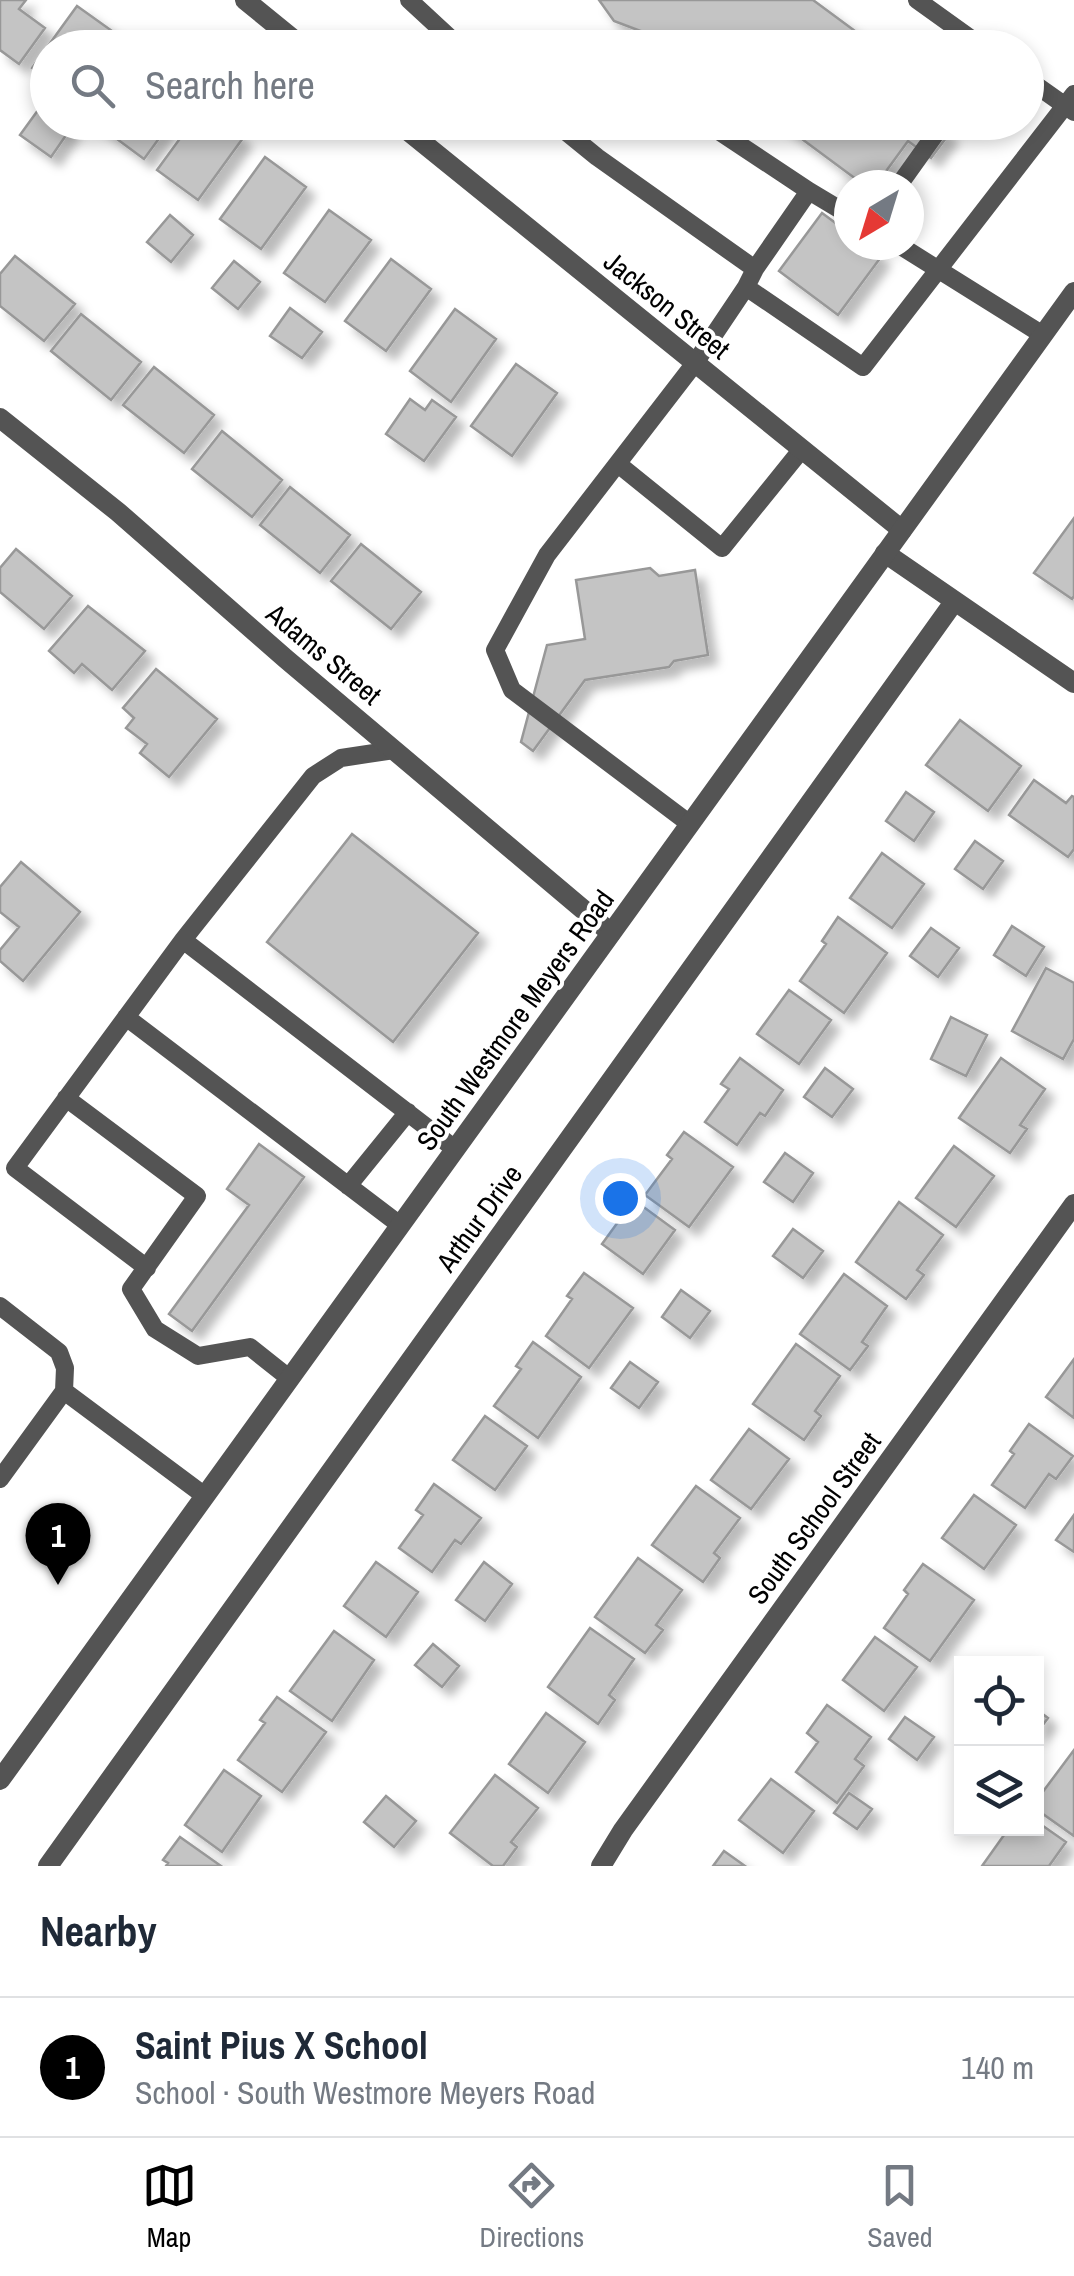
<!DOCTYPE html>
<html lang="en">
<head>
<meta charset="utf-8">
<style>
  :root { --surface:#fff; --page:#f2f2f3; --text:#1f2937; --muted:#747a83; --line:#e0e1e3; --accent:#000 }
  body { margin:0; font-family:"Archivo Narrow",sans-serif; background:var(--page); color:var(--text) }
  .controls { position:absolute; right:30px; bottom:30px; display:grid; overflow:hidden; border-radius:0px; box-shadow:0 5px 15px #0003 }
  .controls button { width:90px; height:90px; display:grid; place-items:center; padding:0; border:0; border-bottom:2px solid var(--line); background:var(--surface); color:var(--text); font:50px sans-serif }
  .compass { position:absolute; left:834px; top:170px; width:90px; height:90px; border-radius:50%; background:var(--surface); box-shadow:0 5px 15px #0003; rotate:218deg }
  .you { position:absolute; left:620px; top:1198px; width:35px; height:35px; margin:-25px; border:8px solid #fff; border-radius:50%; background:#1a73e8; box-shadow:0 0 0 15px #1a73e833 }
  .badge { display:grid; place-items:center; width:65px; height:65px; border-radius:50%; background:var(--accent); color:#fff; font-size:32px; font-weight:700 }
  .pin { position:absolute; translate:-50% -82px; filter:drop-shadow(0 2px 5px #0008) }
  .pin::after { content:''; position:absolute; top:52px; width:35px; height:30px; background:inherit; clip-path:polygon(0 0,100% 0,50% 100%) }
  .list { margin:0; padding:0; list-style:none }
  h2 { display:flex; justify-content:space-between; align-items:center; height:130px; margin:0; padding:0 40px; font-size:42px }
  h2 small { font-size:32px; font-weight:400; color:var(--muted) }
  .list li { display:grid; grid-template-columns:65px 1fr auto; gap:30px; align-items:center; box-sizing:border-box; height:140px; padding:0 40px; border-top:2px solid var(--line) }
  .list b { display:block; font-size:38px; white-space:nowrap }
  .list p { margin:0; font-size:32px; white-space:nowrap; color:var(--muted) }
  .list em { font-size:32px; font-style:normal; color:var(--muted) }
  .icon { flex:none; width:55px; height:55px; fill:none; stroke:currentColor; stroke-width:2; stroke-linecap:round; stroke-linejoin:round }
  .map { position:relative; flex:none; width:1074px; height:1866px; overflow:hidden }
  .search { position:absolute; background:var(--surface); box-shadow:0 5px 15px #0003; left:30px; right:30px; top:30px; height:110px; display:flex; align-items:center; gap:25px; box-sizing:border-box; padding:0 35px; border-radius:55px; color:var(--muted); font-size:38px }
  .sheet { height:270px; background:var(--surface) }
  nav { display:flex; justify-content:space-around; align-items:center; box-sizing:border-box; height:140px; border-top:2px solid var(--line); background:var(--surface); font-size:28px; color:var(--muted) }
  nav a { display:grid; justify-items:center; gap:5px }
  nav .on { color:var(--accent) }
  .map>svg:first-child { display:block }
</style>
</head>
<body>
<div class="map">
<svg width="1074" height="1866" viewBox="0 0 1074 1866">
  <defs>
    <filter id="shadow"><feDropShadow dx="9" dy="9" stdDeviation="5" flood-color="#0004"/></filter>
  </defs>
  <rect width="100%" height="100%" fill="#fff"/>
  <path fill="#c4c4c4" stroke="#989898" stroke-width="2.5" filter="url(#shadow)" d="M0,0h26l-7,9 26,19 -26,36 -19,-14z
    M599,0h214l65,48h-201l-21,-16 -5,3 -37,-14z
    M77,6l42,30 -9,12h-62v31l-16,-11z
    M41,106l7,5v11h15l8,6 -20,29 -31,-22z
    M94,122h77l-27,37z
    M192,122h29l22,16 -45,62 -41,-30z
    M779,122h154l16,12 -18,24 -23,-17 -32,44h-12z
    M265,157l41,30 -45,62 -41,-30z
    M329,210l42,30 -46,62 -41,-29z
    M822,213l27,20v12h16l16,12 -43,58 -59,-44z
    M170,215l23,20 -22,27 -24,-20z
    M15,256l60,48 -31,37 -44,-35v-32z
    M391,259l40,30 -45,62 -41,-30z
    M234,261l26,21 -22,27 -26,-21z
    M290,308l32,24 -20,26 -32,-22z
    M455,309l41,30 -45,63 -41,-31z
    M81,314l60,48 -30,38 -60,-49z
    M516,364l41,29 -45,63 -41,-30z
    M154,367l60,48 -30,38 -61,-48z
    M410,399l15,11 7,-10 24,17 -32,44 -38,-27z
    M222,431l60,49 -30,37 -60,-48z
    M290,487l60,48 -30,38 -60,-48z
    M1074,518v78l-2,3 -38,-26z
    M361,544l60,48 -30,37 -60,-48z
    M16,549l56,47 -28,33 -44,-37v-24z
    M650,568l9,8 36,-6 13,85 -34,6 -5,6 -84,13 -52,71 -12,-9 26,-97 38,-6 -9,-59z
    M88,606l57,45 -33,39 -30,-26 -8,9 -25,-22z
    M156,669l61,50 -48,58 -29,-24 7,-9 -21,-16 8,-10 -11,-10z
    M960,720l61,46 -33,45 -62,-46z
    M1034,780l32,23 6,-7 2,1v52l-6,8 -59,-42z
    M906,792l28,20 -20,29 -28,-20z
    M352,834l126,99 -85,109 -126,-100z
    M975,841l28,20 -20,28 -28,-20z
    M882,853l42,31 -32,44 -42,-30z
    M21,862l59,50 -57,69 -23,-20v-11l19,-23 -19,-15v-25z
    M838,917l49,36 -43,60 -44,-32 26,-37 -4,-3z
    M1012,926l32,21 -18,29 -32,-21z
    M931,928l28,20 -21,29 -28,-21z
    M1046,968l28,15v56l-11,20 -51,-28z
    M789,990l42,30 -32,44 -42,-30z
    M951,1017l36,18 -21,41 -35,-17z
    M740,1058l43,32 -18,26 -5,-3 -23,32 -32,-23 24,-33 -8,-5z
    M1001,1058l44,31 -25,36 7,4 -17,24 -51,-35z
    M825,1068l28,21 -21,28 -28,-20z
    M684,1132l49,35 -44,60 -44,-32 27,-36 -5,-4z
    M259,1144l45,33 -112,154 -23,-17 80,-109 -22,-16z
    M954,1146l40,30 -38,51 -40,-29z
    M785,1153l28,20 -20,29 -29,-20z
    M634,1200l41,30 -32,44 -41,-30z
    M899,1202l44,33 -26,35 7,5 -18,24 -50,-37z
    M793,1229l30,22 -20,27 -30,-22z
    M584,1273l49,35 -44,60 -43,-32 26,-37 -5,-3z
    M844,1274l43,32 -25,36 6,4 -18,24 -50,-36z
    M681,1290l29,21 -20,27 -28,-21z
    M533,1342l48,35 -43,61 -44,-32 27,-37 -5,-3z
    M796,1344l44,32 -25,35 6,5 -17,24 -51,-36z
    M1074,1359v59l-28,-21z
    M630,1362l28,20 -19,26 -28,-20z
    M485,1416l42,30 -32,44 -42,-30z
    M1029,1424l44,32 -17,23 -7,-5 -24,34 -33,-23 22,-31 -4,-3z
    M749,1429l40,30 -38,50 -40,-29z
    M434,1484l47,34 -20,26 -6,-4 -23,32 -33,-24 24,-33 -7,-5z
    M696,1486l44,32 -26,35 6,5 -17,24 -51,-37z
    M974,1495l42,30 -32,44 -42,-31z
    M1074,1515v37l-18,-12z
    M638,1558l44,32 -26,35 7,5 -18,23 -50,-36z
    M376,1562l42,30 -32,45 -42,-31z
    M484,1562l28,22 -27,37 -29,-21z
    M923,1564l51,36 -44,61 -46,-33 24,-34 -4,-4z
    M590,1628l44,31 -25,36 6,5 -17,24 -50,-37z
    M334,1631l40,29 -42,61 -42,-30z
    M875,1637l42,30 -33,44 -41,-31z
    M433,1644l26,22 -17,21 -27,-22z
    M277,1697l49,35 -44,60 -44,-32 27,-37 -5,-3z
    M827,1705l44,32 -16,22 9,7 -27,37 -41,-31 22,-30 -11,-9z
    M1036,1709l12,9 -12,16z
    M546,1713l39,29 -37,51 -39,-29z
    M905,1717l29,20 -17,23 -28,-21z
    M1074,1750v86l-38,-27v-8z
    M224,1770l37,26 -39,56 -37,-27z
    M495,1775l43,33 -27,34 6,5 -14,19h-10l-43,-33z
    M771,1779l43,32 -31,42 -44,-33z
    M849,1793l23,16 -15,20 -23,-16z
    M386,1796l30,25 -22,26 -30,-25z
    M1036,1821l30,21 -17,24h-67l27,-38h27z
    M180,1837l41,29h-55l2,-3 -5,-3z
    M724,1851l21,15h-32z"/>
  <g fill="none" stroke-linecap="round" stroke-linejoin="round">
    <path stroke="#545454" stroke-width="18" d="M409,0l52,48
      M917,0l67,48
      M1026,78l48,34
      M554,122l43,35 158,112 -9,18
      M705,122l104,69
      M899,185l45,-63
      M899,245l144,90
      M755,269l54,-78 40,24
      M618,464l104,84 80,-99
      M690,824l-178,-134 -17,-40 52,-95 148,-192 51,-76 117,80 211,-273
      M183,940l272,209
      M126,1017l274,208
      M66,1098l131,98 -66,93 24,40 43,27 52,-9 39,31
      M348,1186l60,-74
      M147,1268l-132,-100 168,-228 130,-164 28,-18 53,-8
      M0,1306l59,46 6,16 -1,23 141,105
      M0,1479l64,-88"/>
    <path stroke="#545454" stroke-width="20" d="M245,0l59,48
      M397,122l505,408
      M0,418l118,94 168,147 325,274
      M885,553l189,130
      M48,1866l906,-1264
      M601,1866l22,-36 451,-626"/>
    <path stroke="#545454" stroke-width="20" d="M0,1780l1074,-1488"/>
  </g>
  <g text-anchor="middle" stroke-width="8" stroke-linejoin="round" paint-order="stroke">
    <g font-size="28" fill="#000" stroke="#fff">
      <text transform="translate(667 305) rotate(39)" y="10">Jackson Street</text>
      <text transform="translate(324 654) rotate(40)" y="10">Adams Street</text>
      <text transform="translate(515 1020) rotate(-54)" y="10">South Westmore Meyers Road</text>
      <text transform="translate(479 1218) rotate(-54)" y="10">Arthur Drive</text>
      <text transform="translate(814 1518) rotate(-54)" y="10">South School Street</text>
    </g>
  </g>
</svg>
<div class="controls">
<button><svg class="icon" aria-label="locate" viewBox="0 0 24 24"><circle cx="12" cy="12" r="6"/><path d="M12 2v4M12 18v4M2 12h4M18 12h4"/></svg></button>
<button><svg class="icon" aria-label="layers" viewBox="0 0 24 24"><path d="M12 4l9 5-9 5-9-5zM3 14l9 5 9-5"/></svg></button>
</div>
<svg class="compass" viewBox="-18 -18 36 36"><path d="M0-13l5 13h-10z" fill="#e53935"/><path d="M0 13l5-13h-10z" fill="#747a83"/></svg>
<div class="you"></div>
<div class="pin badge" style="left:58px;top:1585px">1</div>
<div class="search"><svg class="icon" aria-label="search" viewBox="0 0 24 24"><circle cx="10" cy="10" r="6"/><path d="M15 15l6 6"/></svg>Search here</div>
</div>
<section class="sheet">
<h2>Nearby<small></small></h2>
<ul class="list">
<li><span class="badge">1</span><div><b>Saint Pius X School</b><p>School · South Westmore Meyers Road</p></div><em>140 m</em></li>
</ul>
</section>
<nav>
<a class="on"><svg class="icon" aria-label="map" viewBox="0 0 24 24"><path d="M3 6l6-2 6 2 6-2v14l-6 2-6-2-6 2zM9 4v14M15 6v14"/></svg>Map</a>
<a><svg class="icon" aria-label="directions" viewBox="0 0 24 24"><path d="M12 3l9 9-9 9-9-9zM9 14v-3h6M13 9l2 2-2 2"/></svg>Directions</a>
<a><svg class="icon" aria-label="saved" viewBox="0 0 24 24"><path d="M7 4h10v16l-5-4-5 4z"/></svg>Saved</a>
</nav>
</body>
</html>
